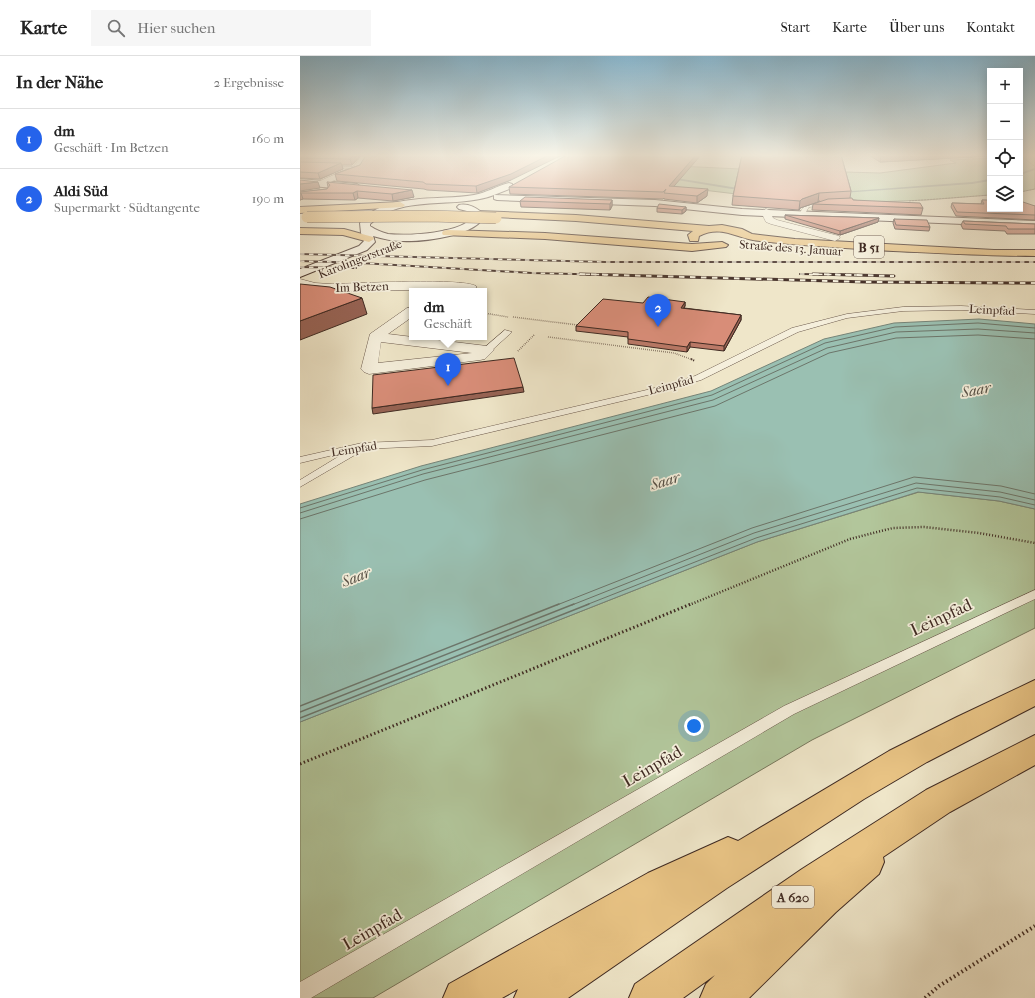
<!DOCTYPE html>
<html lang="de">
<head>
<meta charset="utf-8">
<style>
  :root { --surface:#fff; --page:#f6f6f6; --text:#222; --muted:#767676; --line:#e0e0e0; --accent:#2563eb }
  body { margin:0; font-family:"IM FELL French Canon",serif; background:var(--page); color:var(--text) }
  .controls { position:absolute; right:12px; top:12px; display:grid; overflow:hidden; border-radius:0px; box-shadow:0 2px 10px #0003 }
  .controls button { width:36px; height:36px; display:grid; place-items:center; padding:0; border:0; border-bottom:1px solid var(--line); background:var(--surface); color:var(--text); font:20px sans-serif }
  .you { position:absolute; left:394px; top:670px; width:14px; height:14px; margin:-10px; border:3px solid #fff; border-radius:50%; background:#1a73e8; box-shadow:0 0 0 6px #1a73e833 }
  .badge { display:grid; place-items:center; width:26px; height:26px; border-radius:50%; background:var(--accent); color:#fff; font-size:13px; font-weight:700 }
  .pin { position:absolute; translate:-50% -33px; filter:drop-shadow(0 1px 2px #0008) }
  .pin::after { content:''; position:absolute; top:21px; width:14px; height:12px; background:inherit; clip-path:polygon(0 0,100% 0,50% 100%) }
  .popup { position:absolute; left:109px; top:232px; width:78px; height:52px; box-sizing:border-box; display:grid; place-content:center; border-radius:0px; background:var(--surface); filter:drop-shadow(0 1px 3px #0005); font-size:13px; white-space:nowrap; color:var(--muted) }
  .popup b { font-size:15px; color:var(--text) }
  .popup::after { content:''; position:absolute; left:50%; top:100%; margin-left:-8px; border:8px solid transparent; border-top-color:var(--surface) }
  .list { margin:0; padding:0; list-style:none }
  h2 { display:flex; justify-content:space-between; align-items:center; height:52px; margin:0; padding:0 16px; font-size:17px }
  h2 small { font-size:13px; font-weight:400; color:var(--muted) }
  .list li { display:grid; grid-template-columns:26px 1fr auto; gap:12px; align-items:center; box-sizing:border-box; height:60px; padding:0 16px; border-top:1px solid var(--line) }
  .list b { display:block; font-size:15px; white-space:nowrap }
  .list p { margin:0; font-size:13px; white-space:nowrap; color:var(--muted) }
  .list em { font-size:13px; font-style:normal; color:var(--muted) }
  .icon { flex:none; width:22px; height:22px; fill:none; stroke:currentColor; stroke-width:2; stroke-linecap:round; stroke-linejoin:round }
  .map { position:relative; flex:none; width:735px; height:942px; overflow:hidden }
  header { display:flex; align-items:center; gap:24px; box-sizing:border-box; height:56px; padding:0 20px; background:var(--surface); border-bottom:1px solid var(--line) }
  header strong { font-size:19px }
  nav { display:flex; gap:22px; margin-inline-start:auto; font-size:14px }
  .search { width:280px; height:36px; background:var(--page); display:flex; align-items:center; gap:10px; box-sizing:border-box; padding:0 14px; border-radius:0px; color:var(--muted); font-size:15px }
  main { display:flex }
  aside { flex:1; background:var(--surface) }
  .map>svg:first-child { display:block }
</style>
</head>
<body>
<header>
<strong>Karte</strong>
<div class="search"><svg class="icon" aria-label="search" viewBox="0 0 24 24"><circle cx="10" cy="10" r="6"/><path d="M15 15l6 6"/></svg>Hier suchen</div>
<nav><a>Start</a><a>Karte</a><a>Über uns</a><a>Kontakt</a></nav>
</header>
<main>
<aside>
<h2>In der Nähe<small>2 Ergebnisse</small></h2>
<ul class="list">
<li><span class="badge">1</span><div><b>dm</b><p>Geschäft · Im Betzen</p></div><em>160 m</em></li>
<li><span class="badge">2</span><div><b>Aldi Süd</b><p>Supermarkt · Südtangente</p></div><em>190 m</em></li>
</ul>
</aside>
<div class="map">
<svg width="735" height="942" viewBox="0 0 735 942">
  <rect width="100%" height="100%" fill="#efe6c9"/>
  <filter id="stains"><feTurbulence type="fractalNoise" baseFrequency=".005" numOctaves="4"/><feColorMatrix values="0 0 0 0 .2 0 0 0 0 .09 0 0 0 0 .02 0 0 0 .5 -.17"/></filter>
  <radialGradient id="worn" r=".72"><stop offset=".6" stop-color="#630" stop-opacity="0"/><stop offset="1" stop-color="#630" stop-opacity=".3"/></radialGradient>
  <path fill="#b2c69b" stroke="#78785e" d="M720,99h15v34l-15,3z
    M690,102v37l-64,5 -105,4 -152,-18 -34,-22 105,5 140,4 76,-10 -6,-3z
    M619,436l80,9 36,8v119l-223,112 -439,258h-73v-276l457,-180z"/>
  <path fill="#9ac0b2" stroke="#768478" d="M679,263l56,5v185l-36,-8 -81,-9 -161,50 -457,180v-218l121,-38 290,-75 113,-52 70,-16z"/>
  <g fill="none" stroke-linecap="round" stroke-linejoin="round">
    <path stroke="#6c756a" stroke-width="1" d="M0,452l122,-38 290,-75 113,-52 70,-16 83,-4 57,5
      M0,457l123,-39 290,-74 114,-52 69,-16 82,-3 57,4
      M0,463l125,-39 290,-74 114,-53 67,-15 82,-3 57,4
      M257,549l195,-77 162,-51 87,9 34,8
      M272,549l182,-72 162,-50 84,9 35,8
      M286,549l170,-67 161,-50 83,9 35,8"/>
    <path stroke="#6c756a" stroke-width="1.5" d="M0,650l259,-102
      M0,656l274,-108
      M0,662l289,-114"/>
    <path fill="#768478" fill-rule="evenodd" d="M735,112v2l-15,5v-2z
      M370,121l74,12 2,1 -2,1 -73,-12z
      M690,123v2l-18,3 -131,9 -2,-1 133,-10z"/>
    <g stroke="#6b594c" stroke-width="1">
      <path id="lane" d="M0,109l57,2 2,1 -59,-1z
        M526,147l2,2 -19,2 -5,8 -4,-1c3,-12 16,-10 26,-11z
        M661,250l74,4v4l-74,-4 -58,1 -56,7 -49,14 -97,48 -45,13 -224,53 -71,3 -1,3 -60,35v-7l46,-28 -46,11v-6l62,-14 70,-3 219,-51 44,-13 97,-48 55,-14 56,-7z
        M205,274l7,2 -22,20h-6v-4z
        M735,534v9l-241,115 -483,284h-11v-16l484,-276z"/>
    </g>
    <g stroke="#6b594c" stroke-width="1">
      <path id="street" d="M62,99h8l-10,15 -40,16h-6l-1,-2 41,-18z
        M466,153l3,1 4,8 4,2 62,16 1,2 -5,3 -64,-17 -5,-2 -5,-10z
        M0,223l15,4 15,1c19,0 140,-7 147,3l-6,4 -22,-2 -119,3 -15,-1 -15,-4z
        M112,251v10l-24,17 99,12 5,1 2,3 -9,9 -5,1 -111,14 -5,-2 -3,-3 9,-35 37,-26zM81,286l91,11 -94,10z"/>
    </g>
    <g stroke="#3f2a22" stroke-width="2">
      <path id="secondary" d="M0,123l57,5 4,3 -4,3 -57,-5z
        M209,127l3,1v4l-18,7 161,5 87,9 293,12v6l-293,-12 -87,-9 -158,-6 -3,-1v-4c-40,15 -91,-2 -124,29v2c6,4 11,6 18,8 18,2 77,0 86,-19l-3,-3 -12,-3 -2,-2 2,-2c9,-2 19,3 25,10 -5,21 -63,27 -81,26 -10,0 -20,-2 -30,-5l2,6 -8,8 -67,27v-8l59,-23 5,-5 -3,-8 -1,-10c23,-31 80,-22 114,-28 12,-2 23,-9 35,-12z"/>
    </g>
    <g stroke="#3f2a22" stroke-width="2">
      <path id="primary" d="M100,146l5,3 -2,2 -103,6v-6z
        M178,155l98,4 133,11 13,-1 20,4 10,5 43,5 199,11h41v6c-48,0 -95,-3 -142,-5 -45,-3 -89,-5 -133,-10 -23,-2 -38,-17 -61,-5l-1,5h-8l-2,-6 5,-4 -117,-10 -101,-5 -2,-2z
        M0,172l44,1 29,8 1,2 -5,3 -26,-7 -43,-1z
        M147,174l98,3 147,11 30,-2 6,3 -2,2 -34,4 -147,-12 -102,-4 -1,-2 1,-2z"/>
    </g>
    <g stroke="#3f2a22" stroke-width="2">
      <path id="highway" d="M735,624v26l-108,56 -63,37 -137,89 -159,110h-54l4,-9 -16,9h-59l6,-14 199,-111 80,-36 10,4 151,-90 68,-34z
        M735,679v30l-85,47 -67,45 1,5 -5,12 -43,38 -87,86h-49l6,-14 9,-9 -32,23h-54l6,-14 167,-115 124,-79z"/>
    </g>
    <path stroke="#3f2a22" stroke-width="1" stroke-dasharray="0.5 1" stroke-linecap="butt" d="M720,99l14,11
      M720,136l15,-3
      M609,145l81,-6"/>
    <path stroke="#3f2a22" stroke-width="1.5" stroke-dasharray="0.5 1.5" stroke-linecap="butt" d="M184,257l24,4
      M213,261l65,8
      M248,281l126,16 19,7
      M218,295l16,-16"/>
    <path stroke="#3f2a22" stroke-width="2" stroke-dasharray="1 1.5" stroke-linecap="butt" d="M391,303l4,2"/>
    <path stroke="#3f2a22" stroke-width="2.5" stroke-dasharray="1 2" stroke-linecap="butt" d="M389,549l161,-66 43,-11 31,-1 55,6 56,10"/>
    <path stroke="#3f2a22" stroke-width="3" stroke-dasharray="1.5 2.5" stroke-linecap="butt" d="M0,708l391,-160"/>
    <path stroke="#3f2a22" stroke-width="4" stroke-dasharray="1.5 3" stroke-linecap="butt" d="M625,942l14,-12 96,-60"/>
    <use href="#lane" fill="#f5efdc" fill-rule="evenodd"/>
    <use href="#street" fill="#f5efdc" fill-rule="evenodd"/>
    <use href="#secondary" fill="#f5efdc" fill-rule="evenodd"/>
    <use href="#primary" fill="#e8c384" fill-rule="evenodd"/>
    <use href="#highway" fill="#e8c384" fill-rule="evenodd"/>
    <g stroke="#3f2a22" stroke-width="2">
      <path id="rail-far1" d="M0,198l305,8h430
        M0,205l66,2
        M61,207l171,10 85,2
        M0,211l56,1
        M500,218l60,1"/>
    </g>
    <g stroke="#3f2a22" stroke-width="3">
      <path id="rail" d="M280,218l286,8 169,1
        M513,218l81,2"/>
    </g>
    <use href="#rail-far1" stroke="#f5efdc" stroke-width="1.5" stroke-dasharray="4.5" stroke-linecap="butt"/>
    <use href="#rail" stroke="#f5efdc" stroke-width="2" stroke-dasharray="5.5" stroke-linecap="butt"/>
    <g stroke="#3f2a22" stroke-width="12" stroke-linecap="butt">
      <path id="primary-bridge" d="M7,161l123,-1 66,2"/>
    </g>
    <use href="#primary-bridge" stroke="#e8c384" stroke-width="11"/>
  </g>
  <path fill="#ba7967" stroke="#3f2a22" d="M0,99h61l-9,10h-10l1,4 -23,10 -20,-1z
    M442,99h112h-13l10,36 -1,7 3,2 70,8 -2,7 -109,-5 1,-6 7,-3 -2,1 -18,6 -1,2 -67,-5 1,-9z
    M569,99h121v1l-110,6z
    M60,109l151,15 -34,13 -50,-3 -3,-1 -87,-8 -2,-7z
    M27,126l87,15 -21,4 -35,-3 -3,2 -52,-1 -3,1v-8l27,-3 1,-2z
    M374,130l33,10 -10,7 -33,-4v-1l-1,1 -153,-5 -1,-7z
    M312,144v6l-2,4 -89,-3 -1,-6z
    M682,144l53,6v14l-79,-4 -5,-9 1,-4 29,1z
    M386,151v4l-4,3 -25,-2v-4z
    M485,159l94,3 -1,4 -38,13 -55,-16z
    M594,163l36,8 -1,4 -34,-2 -2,-6z
    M663,165l72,3v10h-28l-2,-3 -42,-2 -2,-4z
    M385,246v4l-1,2 57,7v5l-17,31 -34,-4 -3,5 -59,-8v-7l-52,-6v-5z"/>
  <path fill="#976354" stroke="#3f2a22" d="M54,99h7l-9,10 -2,-6z
    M249,99h13l-51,25 -34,13 -1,-7z
    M396,99h5l-32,37v-6z
    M581,99h109v1l-110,6z
    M41,107l2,6 -23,10 -2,-6z
    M18,126l2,6 -20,3v-7z
    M408,133l-1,7 -10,7v-7z
    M112,134l2,7 -21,4 -1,-7z
    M57,135l1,7 -3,2 -2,-7z
    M0,137h1l2,6 -3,1z
    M519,137l-1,9 -18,6 -1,2 1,-9 2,-2z
    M312,144v6l-2,4v-6z
    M386,151v4l-4,3v-4z
    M579,162l-1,4 -38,13v-4z
    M62,242l5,16 -67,26v-19z
    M385,246v4l-4,6v-4z
    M441,259v5l-17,31v-5z
    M390,286v5l-3,5v-5z
    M223,331l1,5 -151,22 -1,-6z"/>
  <path fill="#d88d78" stroke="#3f2a22" d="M0,99h54l-4,4 -50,-1z
    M66,99h183l-38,19 -35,12 -50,-2 -3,-2 -88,-8 25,-9z
    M267,99h129l-27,31 39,3 -11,7 -33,-3 2,-4 -3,3 -154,-5z
    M442,99h99l10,36 -32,2 -17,6 -2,2 -67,-5z
    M0,106l41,1 -23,10 -18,-1z
    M0,124l18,2 -18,2z
    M27,126l85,8 -20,4 -35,-3 -4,2h-53v-1l27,-3 3,-4z
    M225,141l87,3 -2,4 -90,-3z
    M552,142l1,2 67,3 3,5 -110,-4 15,-5z
    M682,144h8v9h30v-8l15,5v9l-78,-3 -5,-9 32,1z
    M359,148l27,3 -4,3 -25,-2z
    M485,159l94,3 -39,13z
    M594,163l33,1 3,7 -34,-2z
    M663,165l72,3v5h-27l-2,-3 -41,-2z
    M0,228l30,3 32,11 -62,23z
    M348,241l37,5 -4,6 60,7 -17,31 -34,-4 -3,5 -59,-8v-7l-52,-6 27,-27 40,4z
    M214,302l9,29 -151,21 1,-33z"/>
  <linearGradient id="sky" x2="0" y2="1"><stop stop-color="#89b9d2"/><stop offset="0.43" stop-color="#f8f4e7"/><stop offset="1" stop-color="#f8f4e7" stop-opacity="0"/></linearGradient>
  <rect width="735" height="231" fill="url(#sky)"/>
  <g text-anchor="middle" stroke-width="3.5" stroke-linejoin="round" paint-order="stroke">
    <g font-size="12" fill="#3f2a22" stroke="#f5efdc">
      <text transform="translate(491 192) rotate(4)" y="4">Straße des 13. Januar</text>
      <text transform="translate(60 203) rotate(-21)" y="4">Karolingerstraße</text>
      <text transform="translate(62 231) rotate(-2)" y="4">Im Betzen</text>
      <text transform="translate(692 254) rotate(3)" y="4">Leinpfad</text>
      <text transform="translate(371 329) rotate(-15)" y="4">Leinpfad</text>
      <text transform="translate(54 393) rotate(-9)" y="4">Leinpfad</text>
    </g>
    <g fill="#f5efdc" stroke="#76655a" stroke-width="1">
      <rect x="554" y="180" width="30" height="22" rx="3"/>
      <rect x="472" y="830" width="42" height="22" rx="3"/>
    </g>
    <g font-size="13" font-weight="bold" fill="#3f2a22">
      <text x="569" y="196">B 51</text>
      <text x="493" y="846">A 620</text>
    </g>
    <g font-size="15" font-style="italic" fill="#565046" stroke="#f5efdc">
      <text transform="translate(676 334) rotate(-11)" y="5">Saar</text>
      <text transform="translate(365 425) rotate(-17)" y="5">Saar</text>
      <text transform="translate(56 521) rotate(-22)" y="5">Saar</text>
    </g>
    <g font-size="17" fill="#3f2a22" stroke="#f5efdc">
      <text transform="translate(641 561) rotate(-25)" y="6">Leinpfad</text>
      <text transform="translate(352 710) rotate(-30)" y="6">Leinpfad</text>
      <text transform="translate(72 873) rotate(-30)" y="6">Leinpfad</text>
    </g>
  </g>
  <rect width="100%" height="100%" filter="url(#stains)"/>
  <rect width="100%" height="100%" fill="url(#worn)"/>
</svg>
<div class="controls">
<button>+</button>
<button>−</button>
<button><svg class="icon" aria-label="locate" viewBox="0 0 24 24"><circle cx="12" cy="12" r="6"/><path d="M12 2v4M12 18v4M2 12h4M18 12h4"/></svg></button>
<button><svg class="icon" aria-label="layers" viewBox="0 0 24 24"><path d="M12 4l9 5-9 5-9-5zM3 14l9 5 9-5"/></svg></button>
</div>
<div class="you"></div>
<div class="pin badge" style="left:148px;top:330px">1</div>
<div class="popup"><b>dm</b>Geschäft</div>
<div class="pin badge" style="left:358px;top:271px">2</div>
</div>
</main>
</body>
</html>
